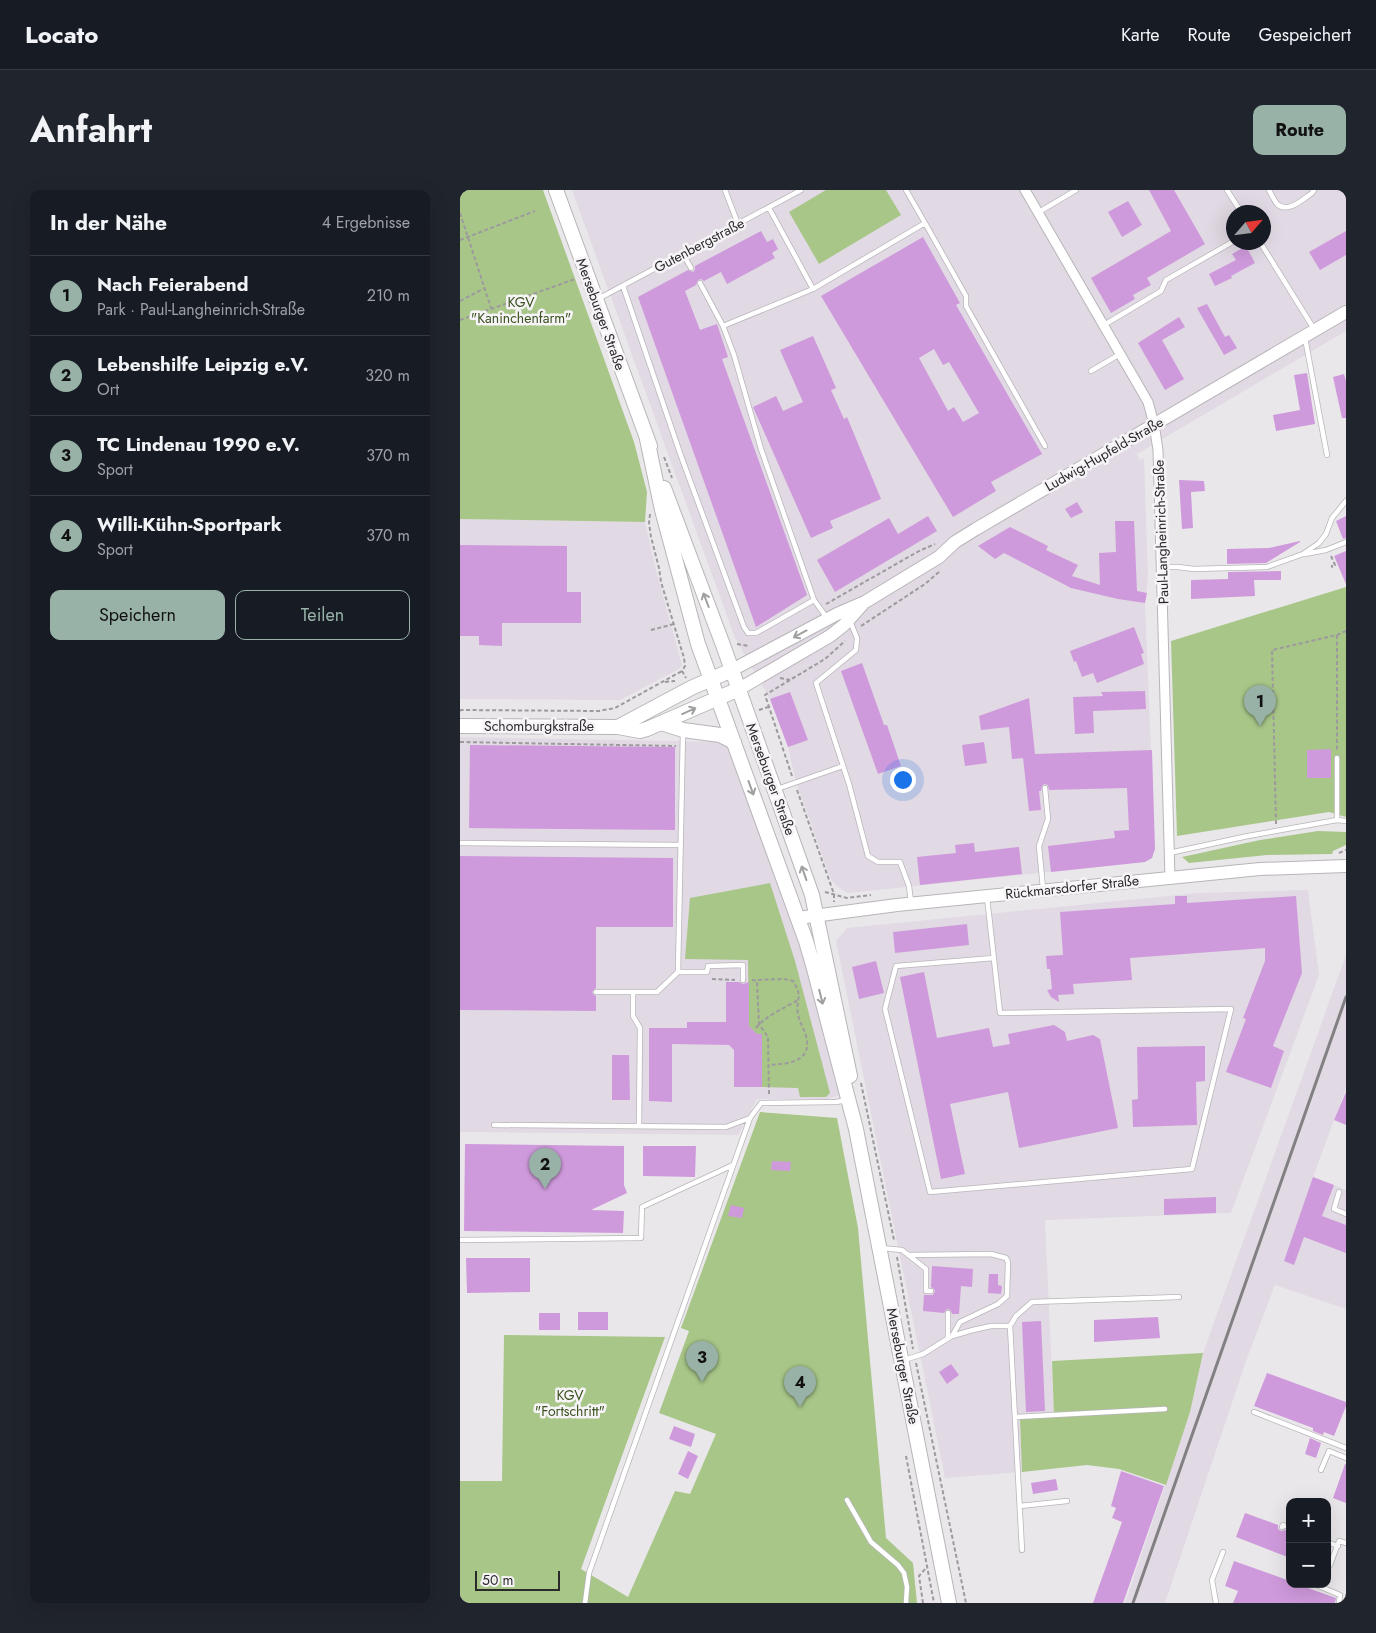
<!DOCTYPE html>
<html lang="de">
<head>
<meta charset="utf-8">
<style>
  :root { --surface:#171b24; --page:#20242c; --text:#f1f3f6; --muted:#9ea1a6; --line:#363941; --accent:#98b2a8 }
  body { margin:0; font-family:Jost,sans-serif; background:var(--page); color:var(--text) }
  .controls { position:absolute; right:15px; bottom:15px; display:grid; overflow:hidden; border-radius:10px; box-shadow:0 5px 20px #0002 }
  .controls button { width:45px; height:45px; display:grid; place-items:center; padding:0; border:0; border-bottom:1px solid var(--line); background:var(--surface); color:var(--text); font:25px sans-serif }
  .compass { position:absolute; left:766px; top:15px; width:45px; height:45px; border-radius:50%; background:var(--surface); box-shadow:0 5px 20px #0002; rotate:62deg }
  .scale { position:absolute; left:15px; bottom:12px; width:85px; box-sizing:border-box; padding-left:5px; border:2px solid #2b2a2b; border-top:0; font-size:14px; line-height:18px; white-space:nowrap; color:#2b2a2b; -webkit-text-stroke:4px #f7f4f8; paint-order:stroke }
  .you { position:absolute; left:442px; top:589px; width:18px; height:18px; margin:-12px; border:4px solid #fff; border-radius:50%; background:#1a73e8; box-shadow:0 0 0 8px #1a73e833 }
  .badge { display:grid; place-items:center; width:32px; height:32px; border-radius:50%; background:var(--accent); color:#111; font-size:16px; font-weight:700 }
  .pin { position:absolute; translate:-50% -41px; filter:drop-shadow(0 1px 2px #0008) }
  .pin::after { content:''; position:absolute; top:26px; width:18px; height:15px; background:inherit; clip-path:polygon(0 0,100% 0,50% 100%) }
  .list { margin:0; padding:0; list-style:none }
  h2 { display:flex; justify-content:space-between; align-items:center; height:65px; margin:0; padding:0 20px; font-size:21px }
  h2 small { font-size:16px; font-weight:400; color:var(--muted) }
  .list li { display:grid; grid-template-columns:32px 1fr auto; gap:15px; align-items:center; box-sizing:border-box; height:80px; padding:0 20px; border-top:1px solid var(--line) }
  .list b { display:block; font-size:19px; white-space:nowrap }
  .list p { margin:0; font-size:16px; white-space:nowrap; color:var(--muted) }
  .list em { font-size:16px; font-style:normal; color:var(--muted) }
  .actions { display:flex; gap:10px; padding:15px 20px }
  .actions a { flex:1; padding:11px 0; border:1px solid var(--accent); border-radius:10px; text-align:center; font-size:18px; color:var(--accent) }
  .actions .main { background:var(--accent); color:#111 }
  .map { position:relative; flex:none; width:886px; height:1413px; overflow:hidden; border-radius:10px }
  header { display:flex; align-items:center; gap:30px; box-sizing:border-box; height:70px; padding:0 25px; background:var(--surface); border-bottom:1px solid var(--line) }
  header strong { font-size:24px }
  nav { display:flex; gap:28px; margin-inline-start:auto; font-size:18px }
  .intro { display:flex; align-items:center; justify-content:space-between; box-sizing:border-box; height:120px; padding:0 30px }
  h1 { margin:0; font-size:35px }
  .button { padding:12px 22px; border-radius:10px; background:var(--accent); color:#111; font-size:18px; font-weight:700 }
  main { display:flex; gap:30px; padding:0 30px }
  aside { flex:1; background:var(--surface); border-radius:10px; box-shadow:0 5px 20px #0002 }
  .map>svg:first-child { display:block }
</style>
</head>
<body>
<header>
<strong>Locato</strong>
<nav><a>Karte</a><a>Route</a><a>Gespeichert</a></nav>
</header>
<div class="intro"><h1>Anfahrt</h1><a class="button">Route</a></div>
<main>
<aside>
<h2>In der Nähe<small>4 Ergebnisse</small></h2>
<ul class="list">
<li><span class="badge">1</span><div><b>Nach Feierabend</b><p>Park · Paul-Langheinrich-Straße</p></div><em>210 m</em></li>
<li><span class="badge">2</span><div><b>Lebenshilfe Leipzig e.V.</b><p>Ort</p></div><em>320 m</em></li>
<li><span class="badge">3</span><div><b>TC Lindenau 1990 e.V.</b><p>Sport</p></div><em>370 m</em></li>
<li><span class="badge">4</span><div><b>Willi-Kühn-Sportpark</b><p>Sport</p></div><em>370 m</em></li>
</ul>
<div class="actions"><a class="main">Speichern</a><a>Teilen</a></div>
</aside>
<div class="map">
<svg width="886" height="1413" viewBox="0 0 886 1413">
  <rect width="100%" height="100%" fill="#eae7eb"/>
  <path fill="#e1d9e3" fill-rule="evenodd" d="M112,0h774v141l-209,123 3,6 4,-2 4,120 -3,25 10,246 -3,9 -8,4 -296,31 -13,-8 -5,-8 -34,-95 -8,-35 -18,-48 -35,-61zM774,22h30v30h-30z
    M0,329l185,3 12,52 25,91 -3,4 -59,31 -160,-1z
    M0,547l267,5 79,215 34,138 -12,4h-71l-19,36 -278,-3z
    M848,700l11,85 -88,238 -186,7 9,197 -34,2 2,53 -77,6 -109,-537 11,-13 351,-35z
    M886,765v133l-33,89 33,13v119l-71,-24 -29,76 -81,242h-40l65,-191 13,-59z"/>
  <path fill="#a8c688" d="M0,0h83l91,252 13,50 -2,30 -185,-3z
    M366,0h60l15,25 -82,49 -30,-52z
    M886,397v230l-17,-5 -152,24 -6,-195z
    M858,641l28,1v13l-13,6 -1,3 -65,1 -78,8 -7,-6 78,-17z
    M310,693l25,78 35,132 -4,4h-26l-2,-9 -36,-1v-52l-6,-1 -7,-8 -1,-66 -63,-1 5,-61z
    M300,922l77,6 21,110 28,310 27,25 4,40h-457v-122h42l2,-146 161,2 -84,232 47,28 47,-106 15,3 26,-60 -57,-21 30,-82 -8,-3z
    M743,1163l-13,59 -24,73 -47,-16 -32,-4 -65,7 -2,-53 34,-2 -2,-56z"/>
  <path fill="#cf9adc" fill-rule="evenodd" d="M689,0h25l31,54 -58,34 4,7 -18,10 2,4 -24,14 -20,-35 80,-47z
    M668,11l14,24 -20,12 -14,-25z
    M301,41l6,11 6,-3 5,10 -6,4 3,5 -48,26 -6,-12 -17,9 -3,-2 -3,1 -2,5 -11,6 15,39 17,-6 11,33 -6,2 85,236 -51,32 -118,-330 50,-27 5,2 2,-2v-4z
    M886,41v24l-26,15 -11,-18z
    M463,47l37,66 -4,2 86,149 -51,28 5,9 -43,26 -132,-221zM474,159l9,16 6,-3 30,51 -16,9 -9,-15 -6,4 -29,-53z
    M786,56l9,17 -24,13 1,2 -17,8 -6,-12 27,-14 -4,-6z
    M747,114l18,33 4,-2 8,13 -13,7 -27,-47z
    M719,127l6,10 -23,13 22,39 -19,11 -27,-47z
    M353,146l23,52 -5,2 13,29 3,-2 34,82 -51,22 3,7 -22,10 -58,-131 23,-11 7,15 20,-9 -23,-52z
    M847,183l8,51 -39,7 -3,-16 27,-5 -6,-35z
    M884,184l2,7v37h-4l-9,-41z
    M719,290l25,1 1,10 -14,1 2,36 -11,1z
    M617,312l6,10 -12,6 -6,-9z
    M468,326l9,15 -102,61 -18,-32 72,-42 9,16z
    M886,326v22l-3,1 -7,-18z
    M655,331h19l3,70 10,2 -2,10 -27,-4 -47,-11 -67,-35 -9,6 -17,-13 32,-19 38,19 -2,4 32,15 -6,11 28,9 -1,-32 17,-1z
    M840,351v1l-34,21 -39,1v-15l42,-1z
    M0,355l107,1v46h14v31h-79v23l-23,-1v-9h-19z
    M886,361v33l-12,-28z
    M821,381v9h-27l1,16 -64,3v-19l37,-1v-7z
    M674,437l10,26 -3,1 3,10 -47,19 -4,-10 -11,4 -6,-16 -2,1 -4,-11z
    M402,473l22,62h3l14,41 -23,8 -37,-103z
    M685,501l1,18 -53,2 1,22 -19,1 -2,-37 30,-1 -2,-4z
    M330,502l18,48 -20,7 -18,-48z
    M569,508l6,56 117,-4 3,99 -3,9 -7,4 -94,10 -3,-26 67,-8 -1,-7 15,-1 -2,-42 -78,2 -1,-5 -4,-1 -2,2 -1,5h-2l2,19 -12,1 -6,-53 -11,1 -3,-32 -28,3 -2,-14z
    M524,552l3,21 -22,3 -3,-21z
    M10,555l205,2v83l-206,-2z
    M871,559v29h-24v-28z
    M514,653l1,9 44,-5 3,27 -102,11 -3,-28 39,-4 -1,-8z
    M0,666l213,2v69h-77v61l-4,4 1,2 3,2v15l-136,-1z
    M715,706h12v7l109,-7 6,77 -29,73 11,5 -13,37 -45,-16 20,-53 -3,-1 22,-57v-13l-135,10 2,22 -59,4 1,10 -16,1 1,7 -8,-5 -4,-7 5,-1 -2,-20h-3l-1,-13 17,-1 -3,-43 115,-8z
    M507,734l2,21 -74,8 -2,-21z
    M416,771l8,32 -25,6 -7,-32z
    M464,782l13,66 52,-10 4,19 17,-3 -2,-10 46,-9 11,7 2,9 26,-6 7,4 18,89 -99,20 -11,-56 -58,12 15,70 -24,5 -41,-202z
    M266,792h13l4,2 6,-2v44l8,8h5v53h-28v-37l-5,-5 -57,-1v58l-23,-1v-73h38v-6h39z
    M745,856v35l-9,1 1,43 -64,2 -1,-27 6,-1 -1,-52z
    M152,865h17l1,45h-18z
    M886,902v33l-12,-5z
    M5,954l159,2v39l3,8 -36,17 33,1 -1,22 -159,-2z
    M183,956h53l-1,31 -52,-1z
    M312,971l19,1 -1,9 -19,-1z
    M853,987l21,8 -12,31 24,9v28l-42,-16 -10,28 -10,-4z
    M756,1007v16l-52,2v-16z
    M271,1015l13,3 -2,10 -14,-2z
    M6,1068h64v34l-63,1z
    M472,1076l41,3 -1,18 -11,-1 -2,28h-7l-1,-3 -3,-2 -2,1 -2,3 -21,-2 1,-16h9l2,-4 -1,-2 -3,-2z
    M529,1084h9v11l4,1 -1,8 -13,-1z
    M118,1122h30v18h-30z
    M79,1123h21v17h-21z
    M698,1127l2,21 -66,4v-22z
    M581,1131l4,90 -19,1 -4,-90z
    M491,1174l8,11 -12,9 -8,-12z
    M807,1183l79,29v4l-12,30 -10,-4 -1,3 -10,-4v-3l-59,-22z
    M214,1236l21,8 -4,13 -22,-8z
    M850,1248l11,5 -5,15 -11,-4z
    M228,1261l10,5 -10,23 -10,-5z
    M885,1274h1v39l-13,-5z
    M661,1281l43,15 -41,117h-30l29,-81 -10,-4 4,-10 -5,-2z
    M596,1289l2,11 -25,4 -2,-11z
    M785,1323l33,12v4l3,2 4,-1 5,2v26l-54,-21z
    M774,1371l56,20v3h19l-1,4 28,10 -1,5h-102l5,-12 -13,-5z"/>
  <g fill="none" stroke-linecap="round" stroke-linejoin="round">
    <g stroke="#b8b5b8" stroke-width="6">
      <path id="service" d="M265,0l13,34
        M767,0l14,22
        M809,0c2,4 5,10 8,14 11,10 26,-5 35,-11l2,-3
        M309,18l44,81 112,-66 -19,-33
        M579,22l37,-22
        M465,33l41,73v10l79,140
        M800,52l54,87
        M223,64l8,14
        M240,93l23,43 11,29 27,94 53,151
        M163,96l58,170 63,171 4,6h8l58,-33 13,18
        M138,109l203,-109
        M644,135l57,-34 5,-11 68,-39
        M263,136l90,-37
        M845,148l22,117
        M631,181l29,-17
        M845,364l21,-4 20,-8
        M702,377h16l16,2 73,-2 36,-13 16,-11 7,-9 6,-16 14,-17
        M390,431l7,17 -1,12 -40,33 33,101 19,72 10,6h22l9,24 2,16
        M317,599l66,-23
        M877,630v-62
        M0,653l221,2
        M709,663l79,-17 89,-16 9,1
        M583,699l-4,-43 9,-27 -3,-31
        M527,707l13,116 231,-4 -39,160 -262,23 -45,-183 11,-43 98,-8
        M218,782l5,-241
        M136,802h61l21,-20h29l1,-6 35,-1v15
        M173,802v24l7,12 -1,98
        M34,935l232,2 24,-9
        M879,1002l-5,17 12,5
        M0,1050l181,-2 1,-31 91,-42
        M421,1058l21,2 24,19v22h5
        M448,1065l83,-1 15,4 2,4 -1,34 -9,8 -38,18 -8,14
        M550,1136l12,224
        M488,1148v-25
        M444,1170l19,-6 29,-18 21,-6 18,-4h19l6,-10 16,-14 147,-5
        M794,1222l92,36
        M555,1227l150,-8
        M861,1280l8,-19 17,7
        M387,1310l24,42 27,23 6,8 3,14 -1,16
        M560,1316l47,-5
        M822,1337l1,-2 7,3
        M867,1352l11,4
        M870,1375l9,-24 7,2
        M854,1394l26,11 -1,8
        M125,1413l4,-30 161,-455 11,-15 75,-1 11,-2
        M756,1413l-4,-23 11,-28"/>
    </g>
    <g stroke="#b8b5b8" stroke-width="11">
      <path id="minor" d="M565,0l123,212 6,22 4,26 12,428"/>
    </g>
    <g stroke="#b8b5b8" stroke-width="14">
      <path id="secondary" d="M272,480l105,-56 28,-12 74,-45 16,-15 21,-13 370,-217
        M279,499l91,-53 14,-11 18,-20
        M338,728l99,-13 363,-36 86,-3"/>
    </g>
    <g stroke="#b8b5b8" stroke-width="16">
      <path id="primary" d="M96,0l94,256
        M187,249l15,71 36,134 108,297 7,24 43,164 93,474
        M204,298l59,157 89,250 38,181
        M201,533l22,7 37,5 14,7
        M0,536l158,1 22,4 7,-2 92,-40
        M158,537l73,-39 41,-18"/>
    </g>
    <path stroke="#9d9a9d" stroke-width="2" stroke-dasharray="4 2.5" stroke-linecap="butt" d="M0,23l31,95
      M0,50l75,-29
      M0,111l25,-13
      M0,130l115,-41
      M204,267l8,21
      M190,324l-1,9 2,14 8,31 2,14 23,76 1,8 -3,5 4,7
      M871,366l4,9 -3,2v-2
      M366,414l93,-53 16,-7
      M401,436l64,-42 14,-12
      M191,440l23,-6
      M877,445v115
      M277,454l12,2
      M320,488l10,2
      M205,492l10,-1
      M299,520l9,-3
      M0,521l1,-1 138,1 16,-3 67,-37
      M0,552l216,4
      M332,586l-27,-81 60,-36 20,-18
      M337,600l31,87 6,17v8
      M816,634l-4,-174 65,-15 9,-4
      M879,663l7,-3
      M365,702l22,6 24,-3
      M252,789l23,1
      M292,790l5,1 2,43 9,13 1,58
      M298,790l26,-1 9,2c11,17 2,18 5,33 1,8 6,14 8,22 7,26 -18,28 -38,29
      M296,838c8,-11 30,-21 42,-28
      M401,893l33,157
      M437,1067l16,92
      M456,1173l50,240
      M446,1266l28,147
      M463,1413l-4,-27 7,-8"/>
    <use href="#service" stroke="#fff" stroke-width="4.5"/>
    <use href="#minor" stroke="#fff" stroke-width="9"/>
    <use href="#secondary" stroke="#fff" stroke-width="12"/>
    <use href="#primary" stroke="#fff" stroke-width="14"/>
    <path stroke="#828082" stroke-width="3" d="M673,1413l213,-606"/>
  </g>
  <defs><path id="oneway-shaft" d="M-6 0H5M1.5-3L5.5 0L1.5 3" fill="none" stroke-width="1.6" stroke-linecap="round" stroke-linejoin="round" transform="scale(1.25)"/></defs>
  <g stroke="#a09fa0">
    <use href="#oneway-shaft" transform="translate(246 410) rotate(-111)"/>
    <use href="#oneway-shaft" transform="translate(340 444) rotate(152)"/>
    <use href="#oneway-shaft" transform="translate(229 521) rotate(-24)"/>
    <use href="#oneway-shaft" transform="translate(291 598) rotate(70)"/>
    <use href="#oneway-shaft" transform="translate(344 683) rotate(-109)"/>
    <use href="#oneway-shaft" transform="translate(361 807) rotate(76)"/>
  </g>
  <g text-anchor="middle" stroke-width="5" stroke-linejoin="round" paint-order="stroke">
    <g font-size="14" fill="#2b2a2b" stroke="#f7f4f8">
      <text transform="translate(239 55) rotate(-28)" y="5">Gutenbergstraße</text>
      <text transform="translate(141 124) rotate(70)" y="5">Merseburger Straße</text>
      <text transform="translate(644 264) rotate(-30)" y="5">Ludwig-Hupfeld-Straße</text>
      <text transform="translate(701 342) rotate(-92)" y="5">Paul-Langheinrich-Straße</text>
      <text x="79" y="541">Schomburgkstraße</text>
      <text transform="translate(311 589) rotate(70)" y="5">Merseburger Straße</text>
      <text transform="translate(612 697) rotate(-6)" y="5">Rückmarsdorfer Straße</text>
      <text transform="translate(443 1176) rotate(79)" y="5">Merseburger Straße</text>
    </g>
    <g font-size="14" fill="#39511c" stroke="#f7f4f8">
      <text x="61" y="117">KGV<tspan x="61" dy="16">"Kaninchenfarm"</tspan></text>
      <text x="110" y="1210">KGV<tspan x="110" dy="16">"Fortschritt"</tspan></text>
    </g>
  </g>
</svg>
<div class="controls">
<button>+</button>
<button>−</button>
</div>
<svg class="compass" viewBox="-18 -18 36 36"><path d="M0-13l5 13h-10z" fill="#e53935"/><path d="M0 13l5-13h-10z" fill="#9ea1a6"/></svg>
<div class="scale">50 m</div>
<div class="you"></div>
<div class="pin badge" style="left:800px;top:536px">1</div>
<div class="pin badge" style="left:85px;top:999px">2</div>
<div class="pin badge" style="left:242px;top:1192px">3</div>
<div class="pin badge" style="left:340px;top:1217px">4</div>
</div>
</main>
</body>
</html>
